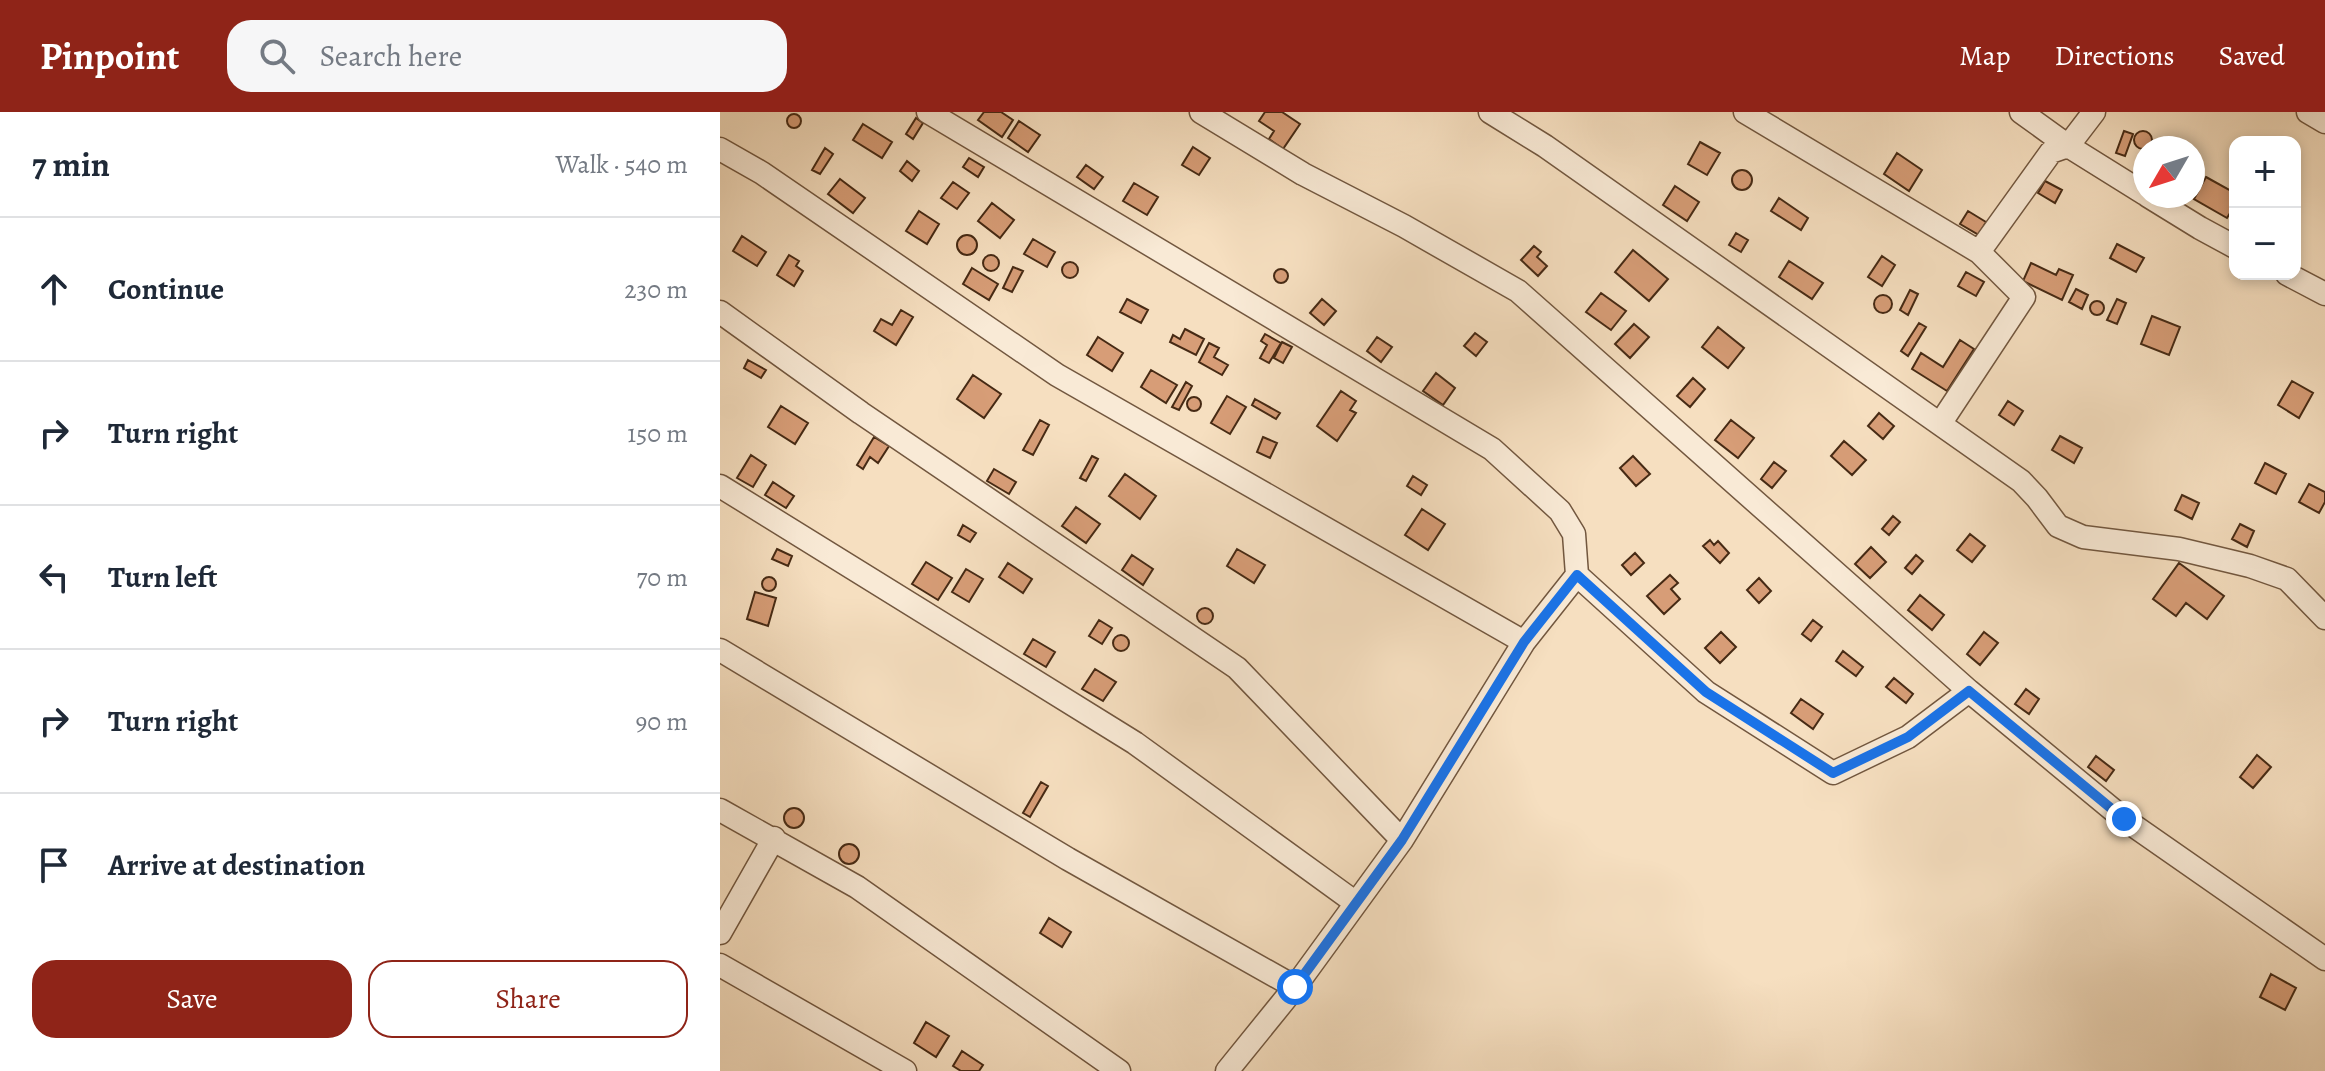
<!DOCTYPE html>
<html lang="en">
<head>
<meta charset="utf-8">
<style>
  :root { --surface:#fff; --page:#f6f6f7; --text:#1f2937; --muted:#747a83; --line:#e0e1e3; --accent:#8f2418 }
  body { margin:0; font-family:Alegreya,serif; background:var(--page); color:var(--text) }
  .controls { position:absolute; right:24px; top:24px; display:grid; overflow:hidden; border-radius:16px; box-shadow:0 4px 12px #0003 }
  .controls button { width:72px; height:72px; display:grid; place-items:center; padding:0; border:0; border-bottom:2px solid var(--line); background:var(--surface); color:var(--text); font:40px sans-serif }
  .compass { position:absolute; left:1413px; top:24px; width:72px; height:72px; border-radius:50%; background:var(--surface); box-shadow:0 4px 12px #0003; rotate:231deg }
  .stop { position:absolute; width:24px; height:24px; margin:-18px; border:6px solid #1a73e8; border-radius:50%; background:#fff }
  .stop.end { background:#1a73e8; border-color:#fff; box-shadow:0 2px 8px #0008 }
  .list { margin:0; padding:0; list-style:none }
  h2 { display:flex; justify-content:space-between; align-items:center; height:104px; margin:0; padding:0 32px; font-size:34px }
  h2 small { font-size:26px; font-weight:400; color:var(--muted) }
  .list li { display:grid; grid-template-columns:52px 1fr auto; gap:24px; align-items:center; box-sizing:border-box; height:144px; padding:0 32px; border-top:2px solid var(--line) }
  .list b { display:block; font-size:30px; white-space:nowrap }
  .list em { font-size:26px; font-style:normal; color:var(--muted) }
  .actions { display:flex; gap:16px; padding:24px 32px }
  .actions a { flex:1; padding:18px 0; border:2px solid var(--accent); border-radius:24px; text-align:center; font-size:28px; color:var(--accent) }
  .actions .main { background:var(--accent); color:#fff }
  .icon { flex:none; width:44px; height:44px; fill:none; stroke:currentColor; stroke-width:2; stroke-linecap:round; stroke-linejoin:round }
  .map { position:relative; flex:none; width:1605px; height:959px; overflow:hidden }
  header { display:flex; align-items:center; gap:48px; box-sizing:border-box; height:112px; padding:0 40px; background:var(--accent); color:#fff }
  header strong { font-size:38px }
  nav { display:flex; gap:44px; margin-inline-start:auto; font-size:28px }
  .search { width:560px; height:72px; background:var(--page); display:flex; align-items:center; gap:20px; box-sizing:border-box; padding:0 28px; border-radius:24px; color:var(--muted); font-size:30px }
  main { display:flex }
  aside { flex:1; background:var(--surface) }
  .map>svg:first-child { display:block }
</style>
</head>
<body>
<header>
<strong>Pinpoint</strong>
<div class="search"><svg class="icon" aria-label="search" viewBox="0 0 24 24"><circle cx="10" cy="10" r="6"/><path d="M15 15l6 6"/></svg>Search here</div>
<nav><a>Map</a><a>Directions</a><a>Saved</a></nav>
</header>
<main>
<aside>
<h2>7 min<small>Walk · 540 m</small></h2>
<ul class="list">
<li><svg class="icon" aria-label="ahead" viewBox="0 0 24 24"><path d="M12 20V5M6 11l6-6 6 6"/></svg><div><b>Continue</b></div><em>230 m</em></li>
<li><svg class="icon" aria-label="right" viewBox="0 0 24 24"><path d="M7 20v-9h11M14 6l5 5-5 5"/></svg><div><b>Turn right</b></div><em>150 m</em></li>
<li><svg class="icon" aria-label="left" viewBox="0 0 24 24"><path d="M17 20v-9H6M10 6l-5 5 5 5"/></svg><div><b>Turn left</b></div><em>70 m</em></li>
<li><svg class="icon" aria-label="right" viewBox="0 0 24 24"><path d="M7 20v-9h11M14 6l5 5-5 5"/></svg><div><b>Turn right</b></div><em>90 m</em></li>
<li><svg class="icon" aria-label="arrive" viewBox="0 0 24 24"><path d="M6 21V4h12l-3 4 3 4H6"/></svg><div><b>Arrive at destination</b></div></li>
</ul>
<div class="actions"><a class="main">Save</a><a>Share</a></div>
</aside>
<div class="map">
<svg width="1605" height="959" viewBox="0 0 1605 959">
  <rect width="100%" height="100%" fill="#f6dfc0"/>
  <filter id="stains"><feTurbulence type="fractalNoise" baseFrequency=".0025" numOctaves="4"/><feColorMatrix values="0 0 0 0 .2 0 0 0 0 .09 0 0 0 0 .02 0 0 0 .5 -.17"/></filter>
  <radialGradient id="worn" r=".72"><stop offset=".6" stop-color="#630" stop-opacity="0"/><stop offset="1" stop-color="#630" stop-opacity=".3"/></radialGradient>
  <path fill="#d79d77" stroke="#462a14" stroke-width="2" d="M264,0h17l12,8 -11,17 -24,-17z
    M545,0h17l18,12 -17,25 -14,-10 5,-8 -15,-10z
    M67 9a7 7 0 1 1 14 0a7 7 0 1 1-14 0Z
    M196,6l7,5 -10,16 -7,-5z
    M299,9l21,14 -12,17 -20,-14z
    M143,12l29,18 -10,16 -29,-18z
    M1404,19l9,3 -8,22 -9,-3z
    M1414 28a9 9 0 1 1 18 0a9 9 0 1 1-18 0Z
    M980,30l20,11 -13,22 -19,-11z
    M473,35l17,11 -11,17 -17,-10z
    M105,36l8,6 -13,20 -8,-4z
    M1177,41l25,17 -13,21 -25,-17z
    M249,46l15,9 -6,10 -15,-10z
    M187,49l12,10 -7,10 -12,-10z
    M366,53l17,12 -9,12 -17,-12z
    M1012 68a10 10 0 1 1 20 0a10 10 0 1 1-20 0Z
    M1486,65l29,16v12l-8,13 -33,-19z
    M120,67l25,19 -12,15 -25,-19z
    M1325,69l17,9 -7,13 -17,-10z
    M233,70l16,11 -12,16 -16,-11z
    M414,71l24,14 -11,18 -24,-14z
    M955,74l24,16 -12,19 -24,-16z
    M1059,86l29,20 -7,12 -30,-19z
    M272,91l22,17 -14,18 -22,-17z
    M199,99l20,13 -12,20 -21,-13z
    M1248,99l18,11 -7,13 -19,-11z
    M1016,121l12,7 -7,12 -12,-7z
    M237 133a10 10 0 1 1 20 0a10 10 0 1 1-20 0Z
    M22,124l24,16 -9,14 -24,-15z
    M313,127l22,13 -8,15 -23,-13z
    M1397,132l27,14 -8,14 -26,-14z
    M814,134l7,6 -4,5 10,9 -9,10 -17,-16z
    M913,138l35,29 -19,22 -34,-29z
    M263 151a8 8 0 1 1 16 0a8 8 0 1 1-16 0Z
    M69,143l10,6 -3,5 7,5 -9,15 -17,-11z
    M1162,144l13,9 -13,21 -14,-9z
    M1069,149l34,22 -11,16 -33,-22z
    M342 158a8 8 0 1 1 16 0a8 8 0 1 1-16 0Z
    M1311,151l25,12 3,-6 14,6 -11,25 -39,-19z
    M293,155l10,4 -11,21 -9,-4z
    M252,156l26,16 -9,16 -26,-16z
    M554 164a7 7 0 1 1 14 0a7 7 0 1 1-14 0Z
    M1246,160l18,10 -8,14 -18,-10z
    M1356,177l12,6 -6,14 -13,-7z
    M1190,178l8,4 -10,21 -8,-5z
    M881,181l25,18 -15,19 -25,-18z
    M1154 192a9 9 0 1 1 18 0a9 9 0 1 1-18 0Z
    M407,187l21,11 -7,13 -21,-11z
    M602,187l14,12 -12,14 -14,-12z
    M1397,187l9,4 -9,21 -10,-4z
    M1370 196a7 7 0 1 1 14 0a7 7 0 1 1-14 0Z
    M181,198l12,7 -17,28 -22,-14 7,-12 11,6z
    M1432,204l28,11 -11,28 -28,-11z
    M1199,211l7,4 -18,29 -7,-5z
    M914,212l15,13 -19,21 -15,-14z
    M998,215l26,21 -16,20 -26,-21z
    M465,217l19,10 -8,16 -26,-13 3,-7 7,4z
    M755,221l12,9 -11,14 -12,-10z
    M545,222l16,9 -12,20 -9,-5 7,-13 -6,-4z
    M378,225l25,16 -11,18 -25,-16z
    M657,225l15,10 -11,15 -14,-11z
    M1240,228l14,9 -27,42 -35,-22 9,-16 22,14z
    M562,230l10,5 -9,16 -9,-5z
    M489,231l10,5 -5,9 14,8 -6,10 -23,-13z
    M28,248l18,10 -5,8 -17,-10z
    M431,258l26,15 -11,18 -25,-16z
    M716,261l19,15 -12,17 -20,-14z
    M253,263l28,19 -17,24 -27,-19z
    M973,266l12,11 -15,18 -13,-11z
    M1572,269l21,12 -14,25 -21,-13z
    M466,270l6,4 -13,24 -7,-3z
    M621,279l15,10 -6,9 6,3 -19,28 -20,-15z
    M507,284l19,11 -16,27 -19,-11z
    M467 292a7 7 0 1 1 14 0a7 7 0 1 1-14 0Z
    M535,287l25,14 -4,6 -24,-14z
    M1288,289l15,10 -9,14 -15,-10z
    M61,294l27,17 -13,21 -27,-17z
    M1159,301l15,13 -11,13 -15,-13z
    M320,308l9,5 -16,30 -10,-5z
    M1011,308l23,18 -16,20 -23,-18z
    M1340,324l22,12 -8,15 -22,-13z
    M154,325l15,9 -11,17 -8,-6 -7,12 -6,-4z
    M543,325l14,6 -7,15 -13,-6z
    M1124,329l22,19 -14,15 -21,-19z
    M31,343l15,10 -13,22 -16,-9z
    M372,344l6,3 -12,22 -6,-3z
    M913,344l17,18 -14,12 -16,-18z
    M1054,350l12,9 -14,17 -11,-9z
    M1545,351l21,11 -10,20 -21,-11z
    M274,357l22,13 -7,12 -22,-13z
    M405,362l31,22 -16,23 -31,-23z
    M693,364l14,9 -6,10 -14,-9z
    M53,370l21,14 -8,12 -21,-13z
    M1589,372l16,8v10l-6,11 -20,-11z
    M1462,383l17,8 -7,16 -17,-9z
    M356,395l24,17 -14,19 -24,-17z
    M702,397l23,15 -17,26 -23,-15z
    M1173,404l7,6 -11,13 -7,-6z
    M1520,412l14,7 -7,16 -15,-8z
    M243,413l13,8 -6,9 -12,-7z
    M1250,422l15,12 -13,16 -15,-12z
    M990,428l4,5 4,-4 11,12 -9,10 -17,-17z
    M1151,435l15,15 -16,16 -15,-14z
    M57,437l15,7 -4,10 -16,-7z
    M517,437l28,16 -11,18 -27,-17z
    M915,441l9,10 -13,12 -9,-10z
    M412,443l21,14 -10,16 -21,-15z
    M1196,443l7,6 -11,13 -7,-6z
    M206,450l26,16 -14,22 -26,-16z
    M288,451l24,16 -9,14 -24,-16z
    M1459,451l45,33 -17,23 -21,-16 -10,13 -23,-17z
    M246,457l17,10 -14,23 -17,-10z
    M950,463l8,8 -7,6 9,10 -16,15 -17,-18z
    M42 472a7 7 0 1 1 14 0a7 7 0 1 1-14 0Z
    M1039,466l12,13 -12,12 -12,-13z
    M35,480l21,6 -8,28 -21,-7z
    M1200,483l24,20 -12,15 -24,-20z
    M477 504a8 8 0 1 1 16 0a8 8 0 1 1-16 0Z
    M379,508l13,8 -10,16 -13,-8z
    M1093,508l9,7 -11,14 -9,-7z
    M1001,520l15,15 -16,16 -15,-15z
    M1264,520l14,11 -18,22 -13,-11z
    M393 531a8 8 0 1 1 16 0a8 8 0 1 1-16 0Z
    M313,527l22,13 -9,15 -22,-13z
    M1123,539l20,16 -7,9 -20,-15z
    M375,557l21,13 -13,19 -21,-12z
    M1174,566l19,16 -7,9 -20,-16z
    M1306,577l13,10 -10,15 -14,-10z
    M1081,587l22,15 -10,15 -22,-16z
    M1537,643l14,12 -18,21 -13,-11z
    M1376,644l18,14 -8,11 -18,-14z
    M321,670l7,4 -18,31 -7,-4z
    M64 706a10 10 0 1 1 20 0a10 10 0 1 1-20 0Z
    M119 742a10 10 0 1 1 20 0a10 10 0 1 1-20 0Z
    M329,806l22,14 -9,15 -22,-14z
    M1551,862l25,14 -11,22 -25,-13z
    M206,910l23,14 -13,21 -22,-14z
    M242,939l21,14 -4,6h-18l-8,-5z"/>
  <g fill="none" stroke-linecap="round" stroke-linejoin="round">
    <g stroke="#72573f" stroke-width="25">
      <path id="minor" d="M208,0l564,337 68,62 14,23 3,41
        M481,0l102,62 101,52 114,65 451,400
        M770,0l55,34 476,335 16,17 21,28 25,11 96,12 71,17 37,13 38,39
        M1025,0l234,140 45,45 -84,127
        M1301,0l47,34 77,48
        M1588,0l17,10
        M0,37l42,24 295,202 467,267
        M1428,84l52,32 35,19
        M1259,140l72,-100 17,-6 26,-34
        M1567,162l38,20
        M0,200l141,101 376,255 165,172
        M0,374l415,257 221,160
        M0,538l348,209 227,128
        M0,698l137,77 262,184
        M0,821l54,-95
        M0,853l185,106
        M507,959l68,-84 107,-147 122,-198 53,-67 129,117 127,81 75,-36 61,-46 155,128 201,140"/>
    </g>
    <use href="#minor" stroke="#f9ead6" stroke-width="22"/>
  </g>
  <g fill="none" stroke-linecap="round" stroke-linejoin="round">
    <path stroke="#1a73e8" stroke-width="10" d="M575,875l107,-147 122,-198 53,-67 129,117 127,81 75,-36 61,-46 155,128"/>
  </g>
  <rect width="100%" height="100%" filter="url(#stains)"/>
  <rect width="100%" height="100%" fill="url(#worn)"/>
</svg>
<div class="controls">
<button>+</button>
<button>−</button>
</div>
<svg class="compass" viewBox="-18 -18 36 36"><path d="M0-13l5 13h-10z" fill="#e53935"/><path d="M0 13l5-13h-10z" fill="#747a83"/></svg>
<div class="stop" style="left:575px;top:875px"></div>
<div class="stop end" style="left:1404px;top:707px"></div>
</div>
</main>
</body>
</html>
